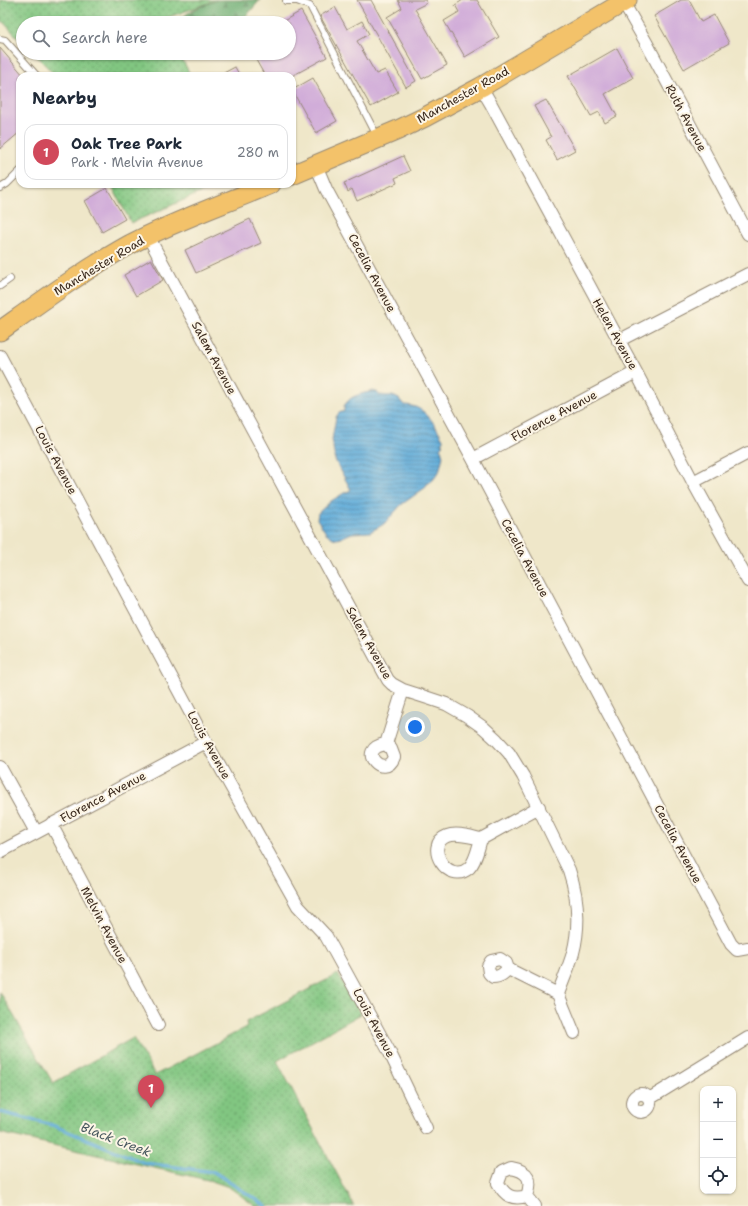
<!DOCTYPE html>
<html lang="en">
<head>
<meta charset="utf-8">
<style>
  :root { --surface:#fff; --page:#f6f6f7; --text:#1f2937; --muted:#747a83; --line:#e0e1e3; --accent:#d1495b }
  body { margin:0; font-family:"Shantell Sans",sans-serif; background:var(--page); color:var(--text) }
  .controls { position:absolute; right:12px; bottom:12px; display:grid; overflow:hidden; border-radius:8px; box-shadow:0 1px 3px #0004 }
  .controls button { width:36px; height:36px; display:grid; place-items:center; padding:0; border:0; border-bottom:1px solid var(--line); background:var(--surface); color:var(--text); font:20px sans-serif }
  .you { position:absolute; left:415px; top:727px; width:14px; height:14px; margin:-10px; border:3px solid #fff; border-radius:50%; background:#1a73e8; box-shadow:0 0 0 6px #1a73e833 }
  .badge { display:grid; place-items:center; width:26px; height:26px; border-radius:50%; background:var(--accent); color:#fff; font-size:13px; font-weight:700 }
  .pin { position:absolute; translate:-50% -33px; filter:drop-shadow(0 1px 2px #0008) }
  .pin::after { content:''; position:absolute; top:21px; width:14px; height:12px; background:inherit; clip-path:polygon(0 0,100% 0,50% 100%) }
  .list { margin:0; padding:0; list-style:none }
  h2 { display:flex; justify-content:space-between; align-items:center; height:52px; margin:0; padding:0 16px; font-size:17px }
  h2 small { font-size:13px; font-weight:400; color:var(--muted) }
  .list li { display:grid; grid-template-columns:26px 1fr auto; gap:12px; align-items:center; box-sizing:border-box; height:56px; margin:0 8px 8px; padding:0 8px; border:1px solid var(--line); border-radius:12px }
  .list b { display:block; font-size:15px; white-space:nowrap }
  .list p { margin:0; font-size:13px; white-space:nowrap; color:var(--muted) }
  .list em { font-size:13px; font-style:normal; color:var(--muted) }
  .icon { flex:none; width:22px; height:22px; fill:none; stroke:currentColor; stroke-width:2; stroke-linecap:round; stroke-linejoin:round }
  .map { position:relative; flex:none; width:748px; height:1206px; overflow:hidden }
  .search { position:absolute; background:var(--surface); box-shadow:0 1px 3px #0004; left:16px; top:16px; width:280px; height:44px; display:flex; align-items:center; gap:10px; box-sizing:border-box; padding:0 14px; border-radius:22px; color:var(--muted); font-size:15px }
  .panel { position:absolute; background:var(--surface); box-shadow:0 1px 3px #0004; left:16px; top:72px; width:280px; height:116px; border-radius:12px }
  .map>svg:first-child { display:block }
</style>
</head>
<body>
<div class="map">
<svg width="748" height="1206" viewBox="0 0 748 1206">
  <defs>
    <pattern id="green-dots" width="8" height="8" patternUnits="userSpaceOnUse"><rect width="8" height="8" fill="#81c681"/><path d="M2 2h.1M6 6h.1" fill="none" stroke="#6ba169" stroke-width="1.8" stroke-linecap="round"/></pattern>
    <pattern id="forest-firs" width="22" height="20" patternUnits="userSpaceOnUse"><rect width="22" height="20" fill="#68ab6f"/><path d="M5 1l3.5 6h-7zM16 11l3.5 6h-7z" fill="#578b5b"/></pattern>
    <pattern id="water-rules" width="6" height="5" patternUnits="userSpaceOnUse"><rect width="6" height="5" fill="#61acd9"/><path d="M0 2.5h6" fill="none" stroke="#518caf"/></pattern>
  </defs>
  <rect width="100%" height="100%" fill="#fcf5e5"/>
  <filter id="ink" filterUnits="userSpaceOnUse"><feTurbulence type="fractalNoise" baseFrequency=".025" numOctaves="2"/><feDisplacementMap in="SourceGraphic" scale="8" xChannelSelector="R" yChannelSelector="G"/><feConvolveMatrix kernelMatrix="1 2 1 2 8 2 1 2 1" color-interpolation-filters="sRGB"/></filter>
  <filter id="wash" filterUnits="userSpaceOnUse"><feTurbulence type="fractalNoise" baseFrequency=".012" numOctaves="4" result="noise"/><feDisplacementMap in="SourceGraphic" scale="16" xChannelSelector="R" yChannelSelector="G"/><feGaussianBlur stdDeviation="0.9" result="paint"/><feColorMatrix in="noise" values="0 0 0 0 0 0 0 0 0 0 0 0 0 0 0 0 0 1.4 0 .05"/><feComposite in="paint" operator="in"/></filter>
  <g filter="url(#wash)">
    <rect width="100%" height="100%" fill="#efe7c9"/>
    <path fill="url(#green-dots)" stroke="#5e7850" d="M0,0h217l-54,19 1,4h-141v20l-20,-21h-3z
      M33,53h146l12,23h-135z
      M111,184h104l1,2 -85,37z
      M338,974l23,40 -84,47 77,145h-99l-26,-19 -17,-6 -212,-48v-141l53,91 80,-45 22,37 92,-48 -1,-5z"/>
    <path fill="url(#forest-firs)" stroke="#526a46" d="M217,0h43l-12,14 -13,9h-57c8,-13 25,-17 39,-23z"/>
    <path fill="url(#water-rules)" stroke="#4e6b7c" d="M372,391l5,1 2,3 14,1 6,3 5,6c21,0 30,18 39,34v4l-2,6 2,7 -4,16 -6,8 -7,5v2l-25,18 -17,19 -14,8 -18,1 -14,6 -5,-1 -7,-5 -9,-14 1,-6 13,-12 13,-8 7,-3 -16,-30 -3,-20 4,-23 3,-4 5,-2v-5c8,-12 15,-11 28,-15z"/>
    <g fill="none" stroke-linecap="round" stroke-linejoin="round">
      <path stroke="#61acd9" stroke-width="3.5" d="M0,1112l52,13 93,38 69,9 52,34"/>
    </g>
    <g id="blocks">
      <path fill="#d1add9" d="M357,0h14l45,81 -10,6z
        M398,0h27l2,3 -12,6 32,56 -25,14 -35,-62 15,-9z
        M463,0h14l22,37 -34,20 -21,-36 15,-9 -4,-7z
        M681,0h8l12,22 13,-7 15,28 -45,26 -30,-53z
        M335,7l12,22 15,-8 7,13 -12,7 19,33 9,-4 13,22 -27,15 -51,-91z
        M301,11l26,46 -35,19h-27l-13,-23h37v-30h-9z
        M0,48l24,28h-4v56l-20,17z
        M617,48l16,30 -28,16 12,22 -12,7 -6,-11 -8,4 -23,-40z
        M235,67l5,9h-22z
        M313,78l24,43 -21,12 -24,-43z
        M546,100l29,50 -18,10 -11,-20 5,-3 -17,-31z
        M403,156l7,15 -15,7 2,5 -40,18 -5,-12 -4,3 -4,-9z
        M107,188l18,31 -23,13 -17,-31z
        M250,219l11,24 -65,30 -11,-23z
        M151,259l12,21 -27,16 -12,-21z"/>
    </g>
  </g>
  <g filter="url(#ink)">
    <use href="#blocks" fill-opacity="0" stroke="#958874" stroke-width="1"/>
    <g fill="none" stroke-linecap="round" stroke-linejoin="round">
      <g stroke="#958874" stroke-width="8">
        <path id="service" d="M286,1h11l13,5 67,130
          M0,39l5,1 32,36
          M0,188l7,-4 13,-13
          M0,286l10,-7"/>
      </g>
      <g stroke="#958874" stroke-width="14">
        <path id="minor" d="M623,2l24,42 101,190
          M481,87l10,17 145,268 57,110 55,99
          M316,165l10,24 147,270 258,485 6,6 11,-2
          M148,236l240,444 4,4 11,6 25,8 18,6 21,12 17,12 13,12 12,13 14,23 46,94c9,27 11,56 4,83 -4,14 -10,27 -15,41l16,39
          M618,341l130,-67
          M0,356l206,386 92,164 28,30 63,115 37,77
          M473,459l163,-87
          M693,482l55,-29
          M386,744l5,5 3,8c-9,24 -40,-8 -8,-13l17,-54
          M0,767l36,65
          M51,824l107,201
          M481,839c-10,-2 -24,-7 -34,-3 -24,9 1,50 22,32 7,-7 9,-20 12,-29l58,-32
          M0,852l206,-110
          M508,969l-2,-6 -6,-4 -9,2 -3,5 1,7 4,4c7,0 10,-3 15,-8l50,25
          M632 1103a9 9 0 1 1 18 0a9 9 0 1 1-18 0Z
          M649,1099l99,-61
          M511,1168c17,3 22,11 16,28 -15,4 -22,0 -29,-13l4,-11z
          M527,1196l8,10"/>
      </g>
      <g stroke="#958874" stroke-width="21">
        <path id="primary" d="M292,175l106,-45 27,-13 56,-30 146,-87
          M0,331c42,-30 84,-61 129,-86 45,-24 95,-41 142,-61"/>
      </g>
      <use href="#service" stroke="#fff" stroke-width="6"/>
      <use href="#minor" stroke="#fff" stroke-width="12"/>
      <use href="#primary" stroke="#f3c26a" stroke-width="19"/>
    </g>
  </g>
  <g text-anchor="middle" stroke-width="4" stroke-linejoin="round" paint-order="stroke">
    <g font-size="12" fill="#3b2a1e" stroke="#fcf5e5">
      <text transform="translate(463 95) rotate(-29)" y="4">Manchester Road</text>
      <text transform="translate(686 118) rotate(62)" y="4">Ruth Avenue</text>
      <text transform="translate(99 266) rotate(-31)" y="4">Manchester Road</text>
      <text transform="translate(372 273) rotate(62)" y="4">Cecelia Avenue</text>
      <text transform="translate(615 334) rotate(61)" y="4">Helen Avenue</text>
      <text transform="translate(214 358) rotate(62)" y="4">Salem Avenue</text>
      <text transform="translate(554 416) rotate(-28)" y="4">Florence Avenue</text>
      <text transform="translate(56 460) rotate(62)" y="4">Louis Avenue</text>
      <text transform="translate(525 558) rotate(62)" y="4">Cecelia Avenue</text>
      <text transform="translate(369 643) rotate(61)" y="4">Salem Avenue</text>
      <text transform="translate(209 745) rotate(61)" y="4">Louis Avenue</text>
      <text transform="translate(103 797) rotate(-28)" y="4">Florence Avenue</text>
      <text transform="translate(678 844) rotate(62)" y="4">Cecelia Avenue</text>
      <text transform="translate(104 925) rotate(62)" y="4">Melvin Avenue</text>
      <text transform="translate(374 1023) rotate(62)" y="4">Louis Avenue</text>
    </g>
    <g font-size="13" font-style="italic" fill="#48585f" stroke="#fcf5e5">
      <text transform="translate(116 1139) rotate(21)" y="5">Black Creek</text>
    </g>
  </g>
</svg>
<div class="controls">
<button>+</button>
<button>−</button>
<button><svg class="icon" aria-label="locate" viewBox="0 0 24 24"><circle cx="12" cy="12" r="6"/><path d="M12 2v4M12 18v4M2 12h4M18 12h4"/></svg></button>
</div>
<div class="you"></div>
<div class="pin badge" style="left:151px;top:1108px">1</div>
<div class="search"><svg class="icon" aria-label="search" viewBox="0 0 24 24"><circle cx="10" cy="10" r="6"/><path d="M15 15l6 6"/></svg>Search here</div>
<section class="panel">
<h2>Nearby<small></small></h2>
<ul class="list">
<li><span class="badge">1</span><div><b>Oak Tree Park</b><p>Park · Melvin Avenue</p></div><em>280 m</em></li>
</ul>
</section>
</div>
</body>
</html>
